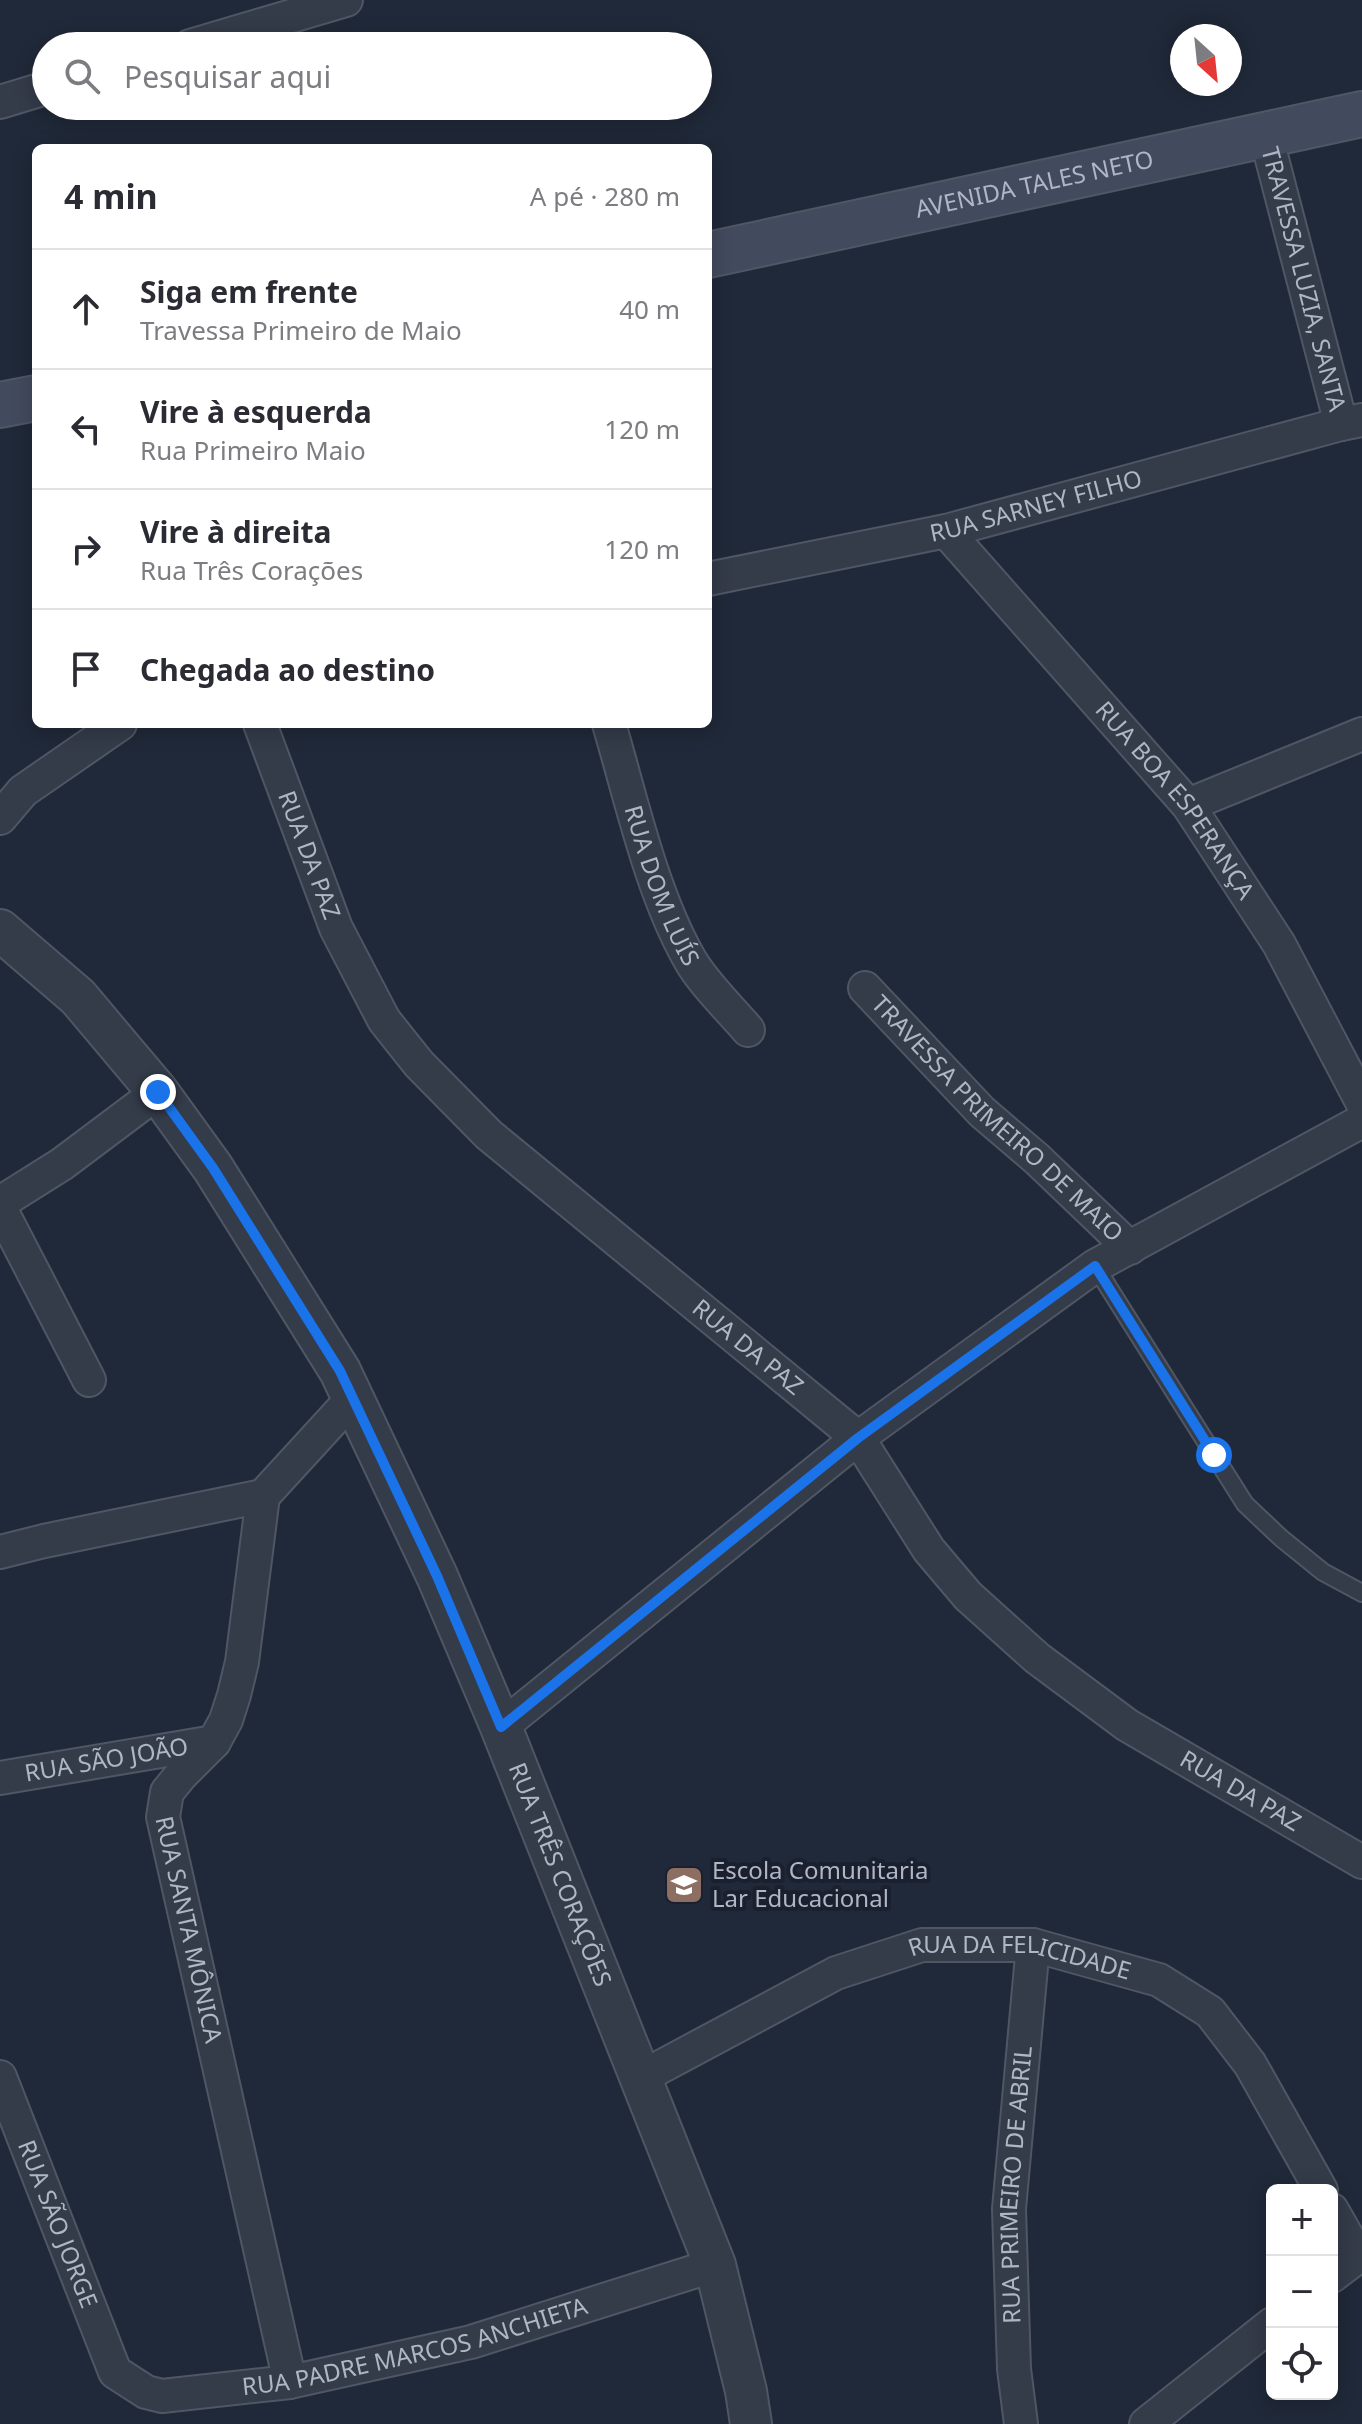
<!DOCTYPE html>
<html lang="pt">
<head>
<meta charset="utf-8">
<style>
  :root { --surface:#fff; --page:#f7f7f7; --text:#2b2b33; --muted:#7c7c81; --line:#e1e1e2 }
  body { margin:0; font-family:"Noto Sans",sans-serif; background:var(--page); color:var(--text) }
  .controls { position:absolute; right:24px; bottom:24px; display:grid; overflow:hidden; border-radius:12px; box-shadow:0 4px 20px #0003 }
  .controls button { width:72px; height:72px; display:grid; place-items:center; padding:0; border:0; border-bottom:2px solid var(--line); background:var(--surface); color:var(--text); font:40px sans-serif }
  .compass { position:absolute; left:1170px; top:24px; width:72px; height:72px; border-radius:50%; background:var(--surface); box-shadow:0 4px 20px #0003; rotate:153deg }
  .stop { position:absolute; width:24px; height:24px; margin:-18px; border:6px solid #1a73e8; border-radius:50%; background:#fff }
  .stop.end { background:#1a73e8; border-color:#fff; box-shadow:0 2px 8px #0008 }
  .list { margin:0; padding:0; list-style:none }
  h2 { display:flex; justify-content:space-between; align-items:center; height:104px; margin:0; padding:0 32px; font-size:34px }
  h2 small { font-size:26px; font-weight:400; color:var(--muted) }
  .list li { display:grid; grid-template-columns:52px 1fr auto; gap:24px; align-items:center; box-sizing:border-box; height:120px; padding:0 32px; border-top:2px solid var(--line) }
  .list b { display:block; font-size:30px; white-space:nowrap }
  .list p { margin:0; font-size:26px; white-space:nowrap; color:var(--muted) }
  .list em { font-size:26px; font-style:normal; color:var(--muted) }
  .icon { flex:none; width:44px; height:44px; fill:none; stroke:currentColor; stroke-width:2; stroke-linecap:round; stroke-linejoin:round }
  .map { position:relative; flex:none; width:1362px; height:2424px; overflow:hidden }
  .search { position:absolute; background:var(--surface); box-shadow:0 4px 20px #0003; left:32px; top:32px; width:680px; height:88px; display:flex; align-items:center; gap:20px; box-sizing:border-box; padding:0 28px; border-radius:44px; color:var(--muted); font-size:30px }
  .panel { position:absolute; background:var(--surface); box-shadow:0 4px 20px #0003; left:32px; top:144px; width:680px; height:584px; border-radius:12px }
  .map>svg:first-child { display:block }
</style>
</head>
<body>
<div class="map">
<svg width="1362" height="2424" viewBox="0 0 1362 2424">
  <rect width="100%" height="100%" fill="#202939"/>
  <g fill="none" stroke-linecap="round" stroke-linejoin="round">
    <g stroke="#4f5664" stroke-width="20">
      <path id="service" d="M1095,1266l150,238 36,34 42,34 39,21"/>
    </g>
    <g stroke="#4f5664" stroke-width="36">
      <g id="minor">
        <path d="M190,46l156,-46"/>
        <path d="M0,102l46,-14"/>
        <path id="s1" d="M1266,136l75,288"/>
        <path id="s2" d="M946,531l242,274 91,139 83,158"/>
        <path id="s3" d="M708,579l238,-48 395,-107 21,-4"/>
        <path id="s4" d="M260,724l76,204 48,92 35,44 70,71 369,303 71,112 39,46 69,62 90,67 235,137"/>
        <path id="s5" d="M609,724c22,74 42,167 80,234 13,24 41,51 59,72"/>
        <path d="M1188,805l174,-71"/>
        <path d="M0,818l23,-27 97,-67"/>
        <path id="s6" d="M865,988l117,124 55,47 93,89"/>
        <path d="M0,1203l62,-39 96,-72"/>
        <path d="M0,1208l89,172"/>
        <path id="s7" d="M263,1496l-21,166 -8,33 -8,25 -12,22 -33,33 -14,17 -4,25 127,565"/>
        <path d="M0,1552l44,-11 219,-45 89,-97"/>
        <path d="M501,1727l357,-289 237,-172 267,-145"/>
        <path id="s8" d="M0,1778l214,-36"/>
        <path id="s9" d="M0,2077l115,295 31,20 16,4 128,-14 181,-40 244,-77"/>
        <path id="s10" d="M640,2078l196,-105 86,-28h111l126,35 51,32 40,52 71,126"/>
        <path d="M1332,2210l26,46"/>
        <path d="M1332,2276l30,-23"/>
        <path id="s11" d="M1021,2424l-7,-55 -5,-160 24,-264"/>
        <path d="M1146,2424l126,-100"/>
      </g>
    </g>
    <g stroke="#4f5664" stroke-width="44">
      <g id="tertiary">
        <path id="s12" d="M0,930l78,67 80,95 55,76 127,203 97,205 64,151 214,538 31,126 5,33"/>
      </g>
    </g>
    <g stroke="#4f5664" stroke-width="48">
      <g id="secondary">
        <path id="s13" d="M708,255l654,-141"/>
        <path d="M0,405l36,-7"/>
      </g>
    </g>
    <use href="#service" stroke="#343b49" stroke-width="16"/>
    <use href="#minor" stroke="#343b49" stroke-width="32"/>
    <use href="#tertiary" stroke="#343b49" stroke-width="40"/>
    <use href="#secondary" stroke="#424a5d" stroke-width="44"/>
  </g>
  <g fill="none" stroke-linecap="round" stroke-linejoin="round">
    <path stroke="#1a73e8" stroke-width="10" d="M158,1092l55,76 127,203 97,205 64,151 357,-289 237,-172 119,189"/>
  </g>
  <defs>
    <g id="school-square" transform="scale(2)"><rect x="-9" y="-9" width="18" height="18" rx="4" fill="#8d6e63" stroke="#1a202e"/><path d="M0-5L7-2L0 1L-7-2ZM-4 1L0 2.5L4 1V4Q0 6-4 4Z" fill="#fff"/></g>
  </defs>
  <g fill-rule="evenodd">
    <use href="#school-square" x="684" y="1885"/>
  </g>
  <g text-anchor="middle" stroke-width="8" stroke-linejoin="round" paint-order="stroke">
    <g font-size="24" fill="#afb6c6" stroke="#1a202e">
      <text dy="8" stroke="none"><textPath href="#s13" startOffset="334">AVENIDA TALES NETO</textPath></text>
      <text dy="8" stroke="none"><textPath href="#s1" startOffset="148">TRAVESSA LUZIA, SANTA</textPath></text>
      <text dy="8" stroke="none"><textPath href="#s3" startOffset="336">RUA SARNEY FILHO</textPath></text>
      <text dy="8" stroke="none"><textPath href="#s2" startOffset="354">RUA BOA ESPERANÇA</textPath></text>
      <text dy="8" stroke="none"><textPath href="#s4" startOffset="140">RUA DA PAZ</textPath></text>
      <text dy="8" stroke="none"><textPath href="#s5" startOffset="170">RUA DOM LUÍS</textPath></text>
      <text dy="8" stroke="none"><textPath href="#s6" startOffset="186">TRAVESSA PRIMEIRO DE MAIO</textPath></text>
      <text dy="8" stroke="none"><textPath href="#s4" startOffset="812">RUA DA PAZ</textPath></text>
      <text dy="8" stroke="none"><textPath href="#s8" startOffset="108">RUA SÃO JOÃO</textPath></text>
      <text dy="8" stroke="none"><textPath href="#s4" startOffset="1484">RUA DA PAZ</textPath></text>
      <text dy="8" stroke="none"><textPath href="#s12" startOffset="1110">RUA TRÊS CORAÇÕES</textPath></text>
      <text dy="8" stroke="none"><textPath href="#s7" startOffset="462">RUA SANTA MÔNICA</textPath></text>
      <text dy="8" stroke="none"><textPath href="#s10" startOffset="412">RUA DA FELICIDADE</textPath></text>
      <text dy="8" stroke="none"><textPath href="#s11" startOffset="240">RUA PRIMEIRO DE ABRIL</textPath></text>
      <text dy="8" stroke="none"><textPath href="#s9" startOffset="158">RUA SÃO JORGE</textPath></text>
      <text dy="8" stroke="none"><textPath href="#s9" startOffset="628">RUA PADRE MARCOS ANCHIETA</textPath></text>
    </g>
    <g font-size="24" fill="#afb6c6" stroke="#1a202e" text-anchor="start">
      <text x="712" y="1879">Escola Comunitaria<tspan x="712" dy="28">Lar Educacional</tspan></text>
    </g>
  </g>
</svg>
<div class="controls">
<button>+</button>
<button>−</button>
<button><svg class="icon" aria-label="locate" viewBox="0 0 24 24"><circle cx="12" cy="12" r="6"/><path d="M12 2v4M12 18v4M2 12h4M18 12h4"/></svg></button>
</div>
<svg class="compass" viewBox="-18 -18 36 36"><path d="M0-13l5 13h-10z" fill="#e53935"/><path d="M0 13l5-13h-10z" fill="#7c7c81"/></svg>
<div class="stop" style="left:1214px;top:1455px"></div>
<div class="stop end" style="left:158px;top:1092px"></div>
<div class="search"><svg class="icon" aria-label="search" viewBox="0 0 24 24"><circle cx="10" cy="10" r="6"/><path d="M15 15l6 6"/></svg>Pesquisar aqui</div>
<section class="panel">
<h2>4 min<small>A pé · 280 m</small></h2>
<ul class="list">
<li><svg class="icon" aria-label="ahead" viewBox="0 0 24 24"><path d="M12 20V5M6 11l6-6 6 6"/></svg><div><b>Siga em frente</b><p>Travessa Primeiro de Maio</p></div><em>40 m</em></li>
<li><svg class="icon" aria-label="left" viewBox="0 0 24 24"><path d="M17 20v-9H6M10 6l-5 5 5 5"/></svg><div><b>Vire à esquerda</b><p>Rua Primeiro Maio</p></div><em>120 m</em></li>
<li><svg class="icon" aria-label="right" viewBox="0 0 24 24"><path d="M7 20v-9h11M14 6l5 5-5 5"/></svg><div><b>Vire à direita</b><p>Rua Três Corações</p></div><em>120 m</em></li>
<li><svg class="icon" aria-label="arrive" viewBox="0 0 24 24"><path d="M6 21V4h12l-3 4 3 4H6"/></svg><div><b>Chegada ao destino</b></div></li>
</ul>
</section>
</div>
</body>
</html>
